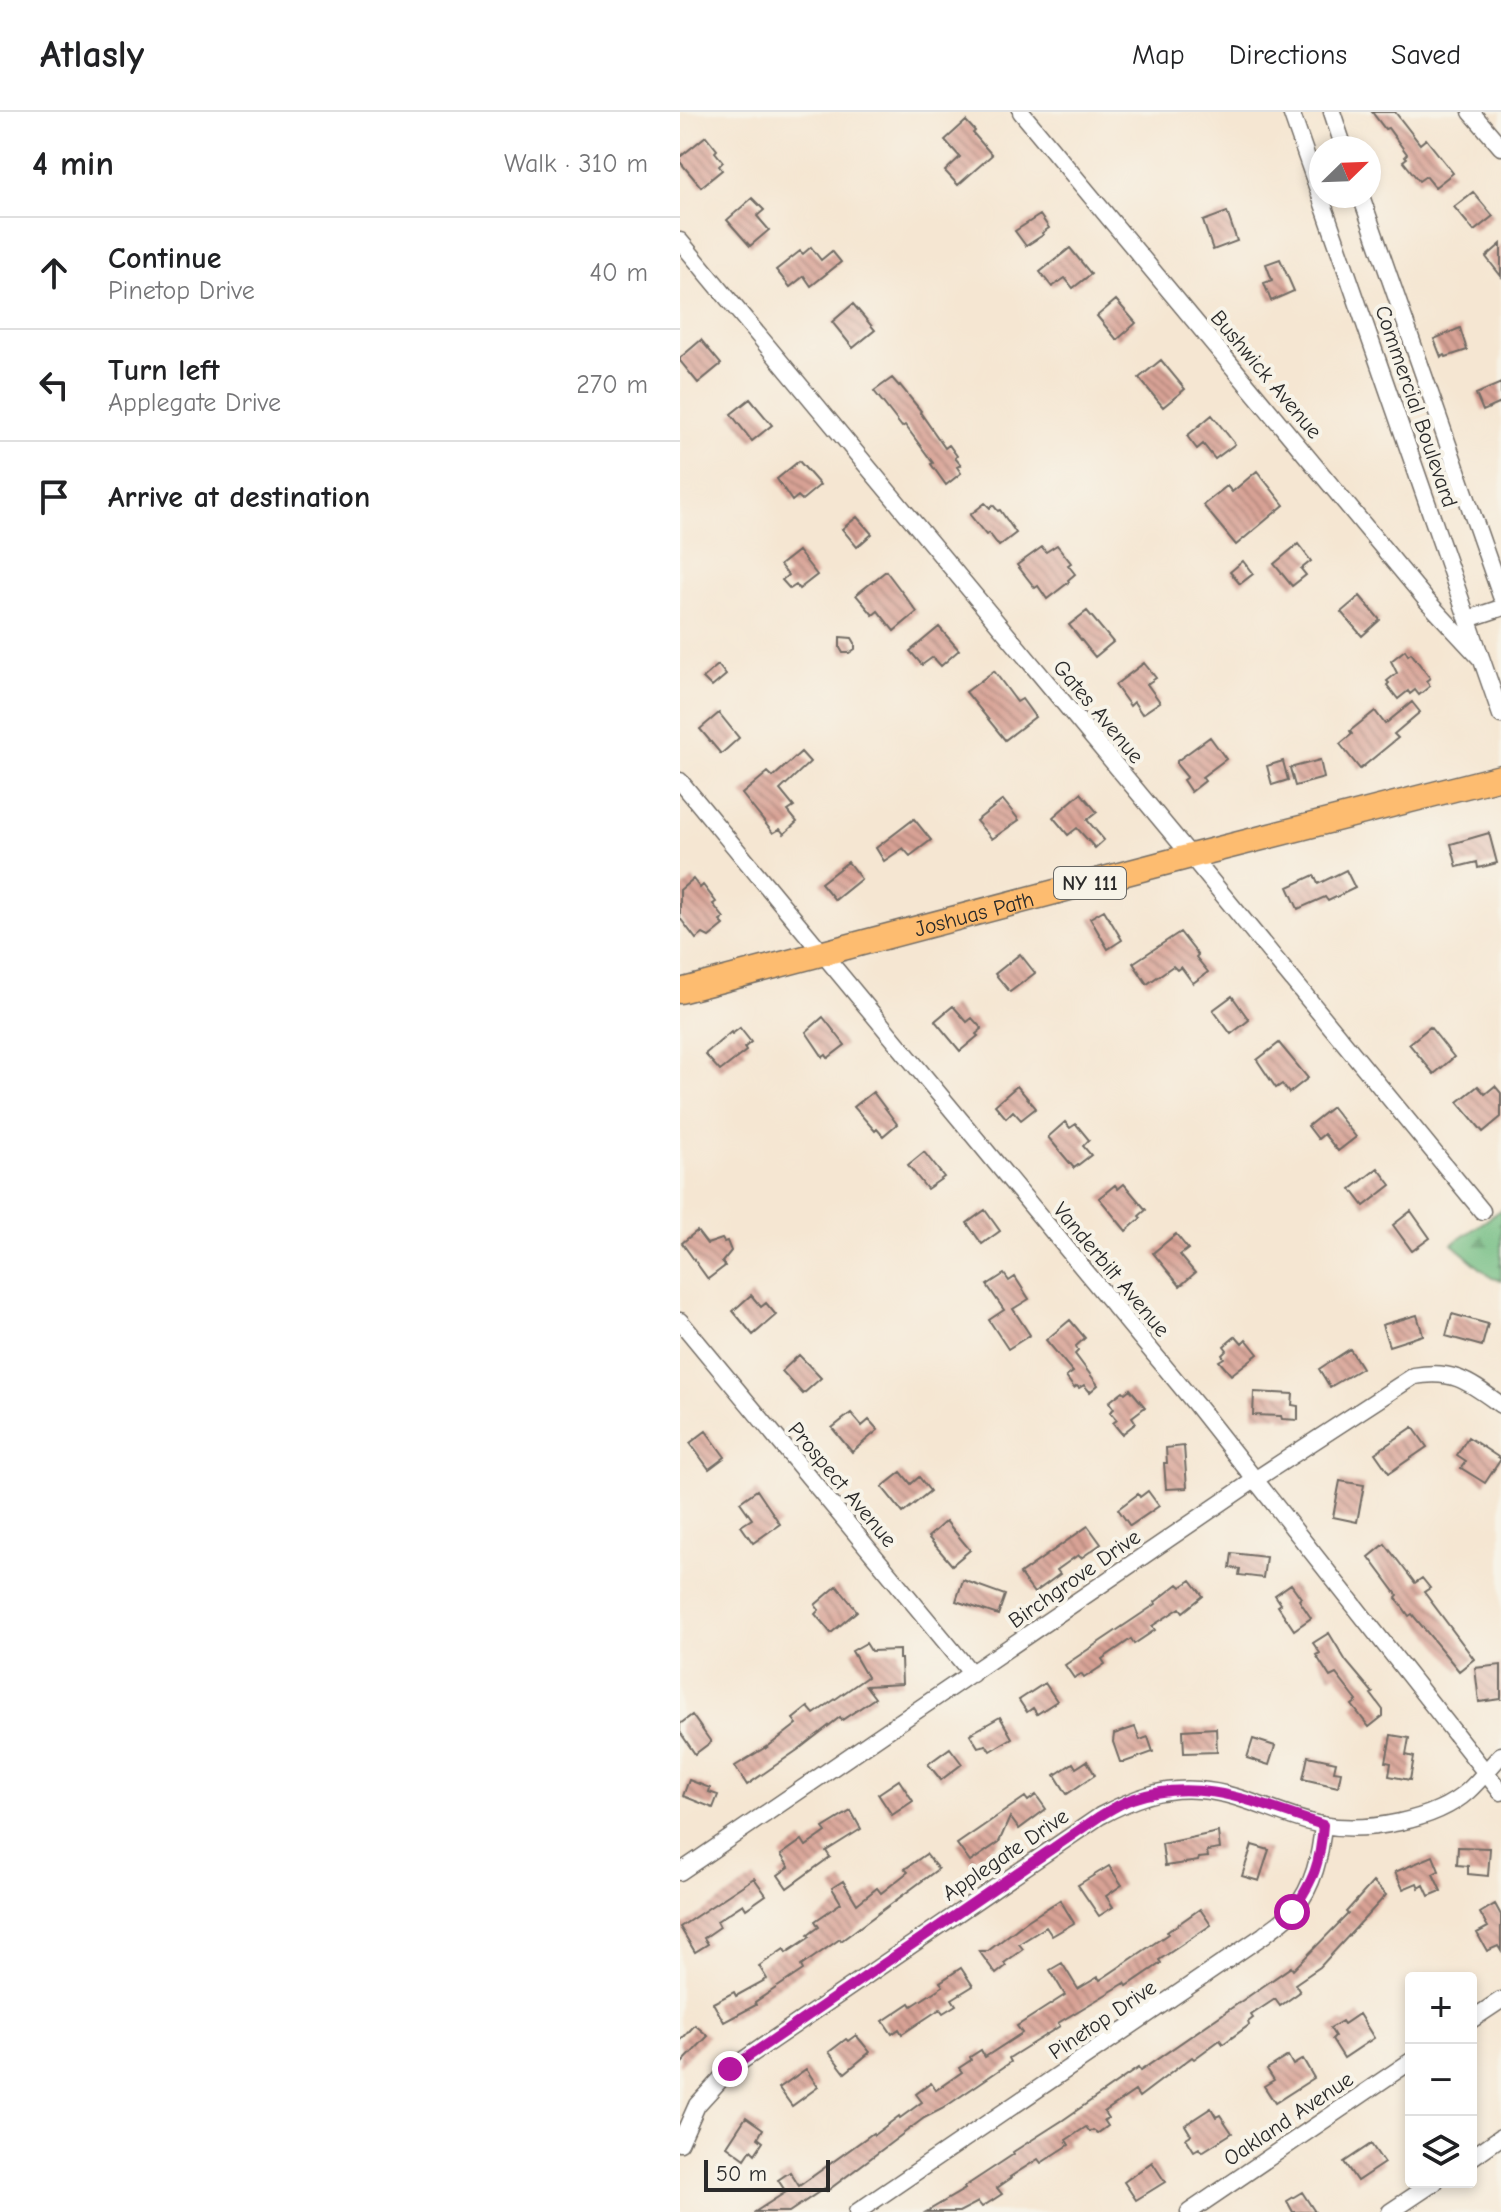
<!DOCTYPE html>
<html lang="en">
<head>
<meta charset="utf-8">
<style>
  :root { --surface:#fff; --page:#f6f6f6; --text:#202124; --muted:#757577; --line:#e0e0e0 }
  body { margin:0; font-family:"Comic Neue",sans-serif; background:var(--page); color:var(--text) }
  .controls { position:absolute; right:24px; bottom:24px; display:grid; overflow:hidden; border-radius:8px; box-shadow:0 4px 12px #0003 }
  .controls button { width:72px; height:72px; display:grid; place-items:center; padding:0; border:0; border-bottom:2px solid var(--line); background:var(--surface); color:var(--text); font:40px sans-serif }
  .compass { position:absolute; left:629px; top:24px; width:72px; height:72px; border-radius:50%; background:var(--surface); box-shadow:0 4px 12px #0003; rotate:67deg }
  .scale { position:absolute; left:24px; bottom:20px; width:126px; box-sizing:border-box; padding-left:8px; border:4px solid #2b2b2b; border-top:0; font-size:22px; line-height:28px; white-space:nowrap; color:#2b2b2b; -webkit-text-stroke:6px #f7f3e8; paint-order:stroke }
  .stop { position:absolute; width:24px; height:24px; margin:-18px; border:6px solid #b5179e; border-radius:50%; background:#fff }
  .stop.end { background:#b5179e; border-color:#fff; box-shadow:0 2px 8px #0008 }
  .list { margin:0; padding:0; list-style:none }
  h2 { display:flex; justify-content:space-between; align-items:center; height:104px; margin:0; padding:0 32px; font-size:34px }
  h2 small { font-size:26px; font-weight:400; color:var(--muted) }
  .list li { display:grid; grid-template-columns:52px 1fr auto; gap:24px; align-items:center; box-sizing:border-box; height:112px; padding:0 32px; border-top:2px solid var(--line) }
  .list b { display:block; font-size:30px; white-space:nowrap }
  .list p { margin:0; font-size:26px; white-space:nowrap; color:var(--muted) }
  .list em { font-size:26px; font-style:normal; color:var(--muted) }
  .icon { flex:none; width:44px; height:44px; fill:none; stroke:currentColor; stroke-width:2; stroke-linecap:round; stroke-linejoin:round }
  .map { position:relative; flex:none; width:821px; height:2100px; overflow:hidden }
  header { display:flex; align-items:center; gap:48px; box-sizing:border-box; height:112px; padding:0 40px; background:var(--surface); border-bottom:2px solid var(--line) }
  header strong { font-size:38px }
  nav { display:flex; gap:44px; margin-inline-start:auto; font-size:28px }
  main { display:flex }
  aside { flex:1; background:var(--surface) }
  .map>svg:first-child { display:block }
</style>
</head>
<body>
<header>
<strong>Atlasly</strong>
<nav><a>Map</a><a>Directions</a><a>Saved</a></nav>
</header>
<main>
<aside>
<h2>4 min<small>Walk · 310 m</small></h2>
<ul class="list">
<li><svg class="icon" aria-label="ahead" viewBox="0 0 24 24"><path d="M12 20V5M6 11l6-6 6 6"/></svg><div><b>Continue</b><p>Pinetop Drive</p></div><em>40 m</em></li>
<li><svg class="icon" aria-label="left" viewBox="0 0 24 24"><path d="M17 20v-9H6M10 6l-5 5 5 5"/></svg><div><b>Turn left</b><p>Applegate Drive</p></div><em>270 m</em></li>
<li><svg class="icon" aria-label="arrive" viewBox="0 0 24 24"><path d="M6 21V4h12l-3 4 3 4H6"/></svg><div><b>Arrive at destination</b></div></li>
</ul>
</aside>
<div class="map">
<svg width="821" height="2100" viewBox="0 0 821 2100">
  <defs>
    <pattern id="forest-firs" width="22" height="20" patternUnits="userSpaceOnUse" patternTransform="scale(2)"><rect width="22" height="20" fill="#74be84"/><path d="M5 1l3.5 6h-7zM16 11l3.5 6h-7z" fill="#5f9b6c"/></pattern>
    <pattern id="building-back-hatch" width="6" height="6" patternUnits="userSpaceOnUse" patternTransform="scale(2)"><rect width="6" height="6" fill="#d8a295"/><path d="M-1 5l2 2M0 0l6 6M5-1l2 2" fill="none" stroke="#af847a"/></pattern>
  </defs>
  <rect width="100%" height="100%" fill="#f7f3e8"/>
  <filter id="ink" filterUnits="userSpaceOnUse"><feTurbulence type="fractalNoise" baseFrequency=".0125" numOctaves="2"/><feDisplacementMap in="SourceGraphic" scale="16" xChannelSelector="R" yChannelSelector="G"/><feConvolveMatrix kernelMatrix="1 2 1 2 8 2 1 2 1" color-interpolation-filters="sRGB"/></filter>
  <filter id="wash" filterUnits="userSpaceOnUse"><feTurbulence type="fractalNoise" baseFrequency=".006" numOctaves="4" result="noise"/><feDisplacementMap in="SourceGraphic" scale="32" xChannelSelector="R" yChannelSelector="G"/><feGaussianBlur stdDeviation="1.8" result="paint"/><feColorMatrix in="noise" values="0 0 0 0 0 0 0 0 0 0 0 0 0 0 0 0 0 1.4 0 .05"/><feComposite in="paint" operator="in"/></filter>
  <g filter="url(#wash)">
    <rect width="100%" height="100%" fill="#f5e6d2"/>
    <path fill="url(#forest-firs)" stroke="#507458" stroke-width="2" d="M821,1098v70l-9,-2 -40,-34z"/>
    <g id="blocks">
      <path fill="url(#building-back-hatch)" d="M692,0h23l25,32 6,-5 27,34 -18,14 -9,-11 -7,5 -16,-20 4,-3 -2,-2 2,-2 -19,-26 -3,1z
        M286,9l9,10 -2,2 19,22 -34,30 -13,-14 15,-14 -15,-17z
        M26,24l11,14 -2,2 8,10 -4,4 3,4 -21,17 -21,-25v-5z
        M793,80l20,24 -19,15 -20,-24z
        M72,86l12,12 -7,6 12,14 -19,16 -23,-26z
        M547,100l10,29 -24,9 -10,-29z
        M360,103l9,13 -7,5 1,2 -17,11 -11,-15z
        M821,132v32l-15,-19z
        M131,135l10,13 11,-9 9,11 -30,24 -7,-10 -14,11 -14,-17 24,-19 3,3z
        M390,136l21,26 -18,14 -8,-10 -13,9 -12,-15z
        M600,147l14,32 -23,10 -7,-18 8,-3 -6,-16z
        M436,188l20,23 -19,17 -20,-24z
        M173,192l22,26 -22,18 -21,-26z
        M780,216l7,22 -21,7 -1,-2 -4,2 -7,-18z
        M21,228l20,24 -23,19 -18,-22v-3z
        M481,248l24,29 -22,18 -24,-29z
        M212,266l7,8 1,-1 21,26 -1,1 25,36 4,-3 8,11 -2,2 6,7 -4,2 4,6 -15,12 -15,-21 2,-1 -28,-38 -3,2 -28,-36z
        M821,271v20l-18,8 -7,-17z
        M70,287l22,26 -20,16 -21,-27z
        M532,303l23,29 -20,15 -12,-15 -6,5 -10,-13z
        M119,349l21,24 -18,15 -4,-4 -6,5 -15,-22z
        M577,359l27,34 -48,40 -33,-40 24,-19 5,6z
        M305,391l5,5 3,-3 5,6 2,-1 16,23 -17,13 -10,-13 -3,2 -16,-20z
        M177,405l15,17 -15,13 -15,-18z
        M618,432l13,17 -10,8 5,6 -14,11 -18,-22z
        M377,433l14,18 -3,2 7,9 -7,6 1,2 -22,17 -9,-13 -3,2 -18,-23 25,-18 4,5z
        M118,439l19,24 -18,14 -3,-4 -6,4 -8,-9 6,-5 -8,-10z
        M563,449l10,13 -13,10 -10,-12z
        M206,459l31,41 -23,19 -16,-20 -5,4 -17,-20z
        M680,484l20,24 -18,16 -21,-24z
        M407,499l26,31 -18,15 -26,-32z
        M259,515l20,23 -18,16 -8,-9 -11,8 -12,-14z
        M160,525l12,1 3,5v6l-6,4h-6l-3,-5z
        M725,538l3,5 3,-2 19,25 -4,3 4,5 -11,9 -4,-5 -5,4 -2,-3 -10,8 -11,-14 2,-2 -2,-2 10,-8 -6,-12z
        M464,551l12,15 -9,6 13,18 -18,12 -8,-12 -4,4 -15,-21z
        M38,553l8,10 -14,12 -9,-9z
        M314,559l23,31 5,-3 13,18 -30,23 -39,-48z
        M732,590l8,10 -26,22 4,4 -38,31 -20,-25 12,-10 -2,-3 25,-20 10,13z
        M39,601l20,25 -18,16 -21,-25z
        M530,625l16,22 -24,18 3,4 -14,11 -8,-12 4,-3 -10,-12v-4z
        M121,640l9,10 -30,28 14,17 -6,4 9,11 -13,12 -4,-5 -7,4 -31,-39 26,-22 5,5z
        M640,648l4,18 -29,8 -5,-18z
        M603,649l5,19 -16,5 -5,-19z
        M401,681l16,19 -10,8 17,20 -9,8 -18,-20 -9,7 -15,-18z
        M323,688l16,20 -27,19 -16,-18z
        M234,707l17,21 -21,16 -7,-8 -19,13 -8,-13z
        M809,721l8,30 -19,5 -1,-6 -20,5 -6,-23z
        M168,750l13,17 -26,21 -14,-17z
        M666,758l9,18 -27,13 -3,-4 -27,12 -10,-22 26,-12 4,9z
        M13,767l7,9 3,-3 13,17 -3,2 11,14 -4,3 4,4 -15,12 -6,-3 -7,5 -16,-21v-28z
        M424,798l18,30 -14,9 -18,-31z
        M500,820l18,23 -2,2 12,15 -15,11 -12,-16 -4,3 -4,-4 -26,18 -14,-21z
        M340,842l15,19 -25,19 -15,-18z
        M552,884l17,24 -18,14 -18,-24z
        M273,894l14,16 5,-4 10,11 -6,5 2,2 -18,15 -25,-30z
        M143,905l22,28 -17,13 -2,-3 -3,2 -17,-25z
        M750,915l24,30 -20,17 -25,-30z
        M60,916l11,14 -7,6 2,3 -26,20 -15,-17 26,-22 1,2z
        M599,931l29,35 -19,15 -7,-9 -6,4 -19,-28z
        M337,974l19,22 -15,12 -8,-9 -7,7 -11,-13z
        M798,974l7,8 10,-8 6,7v24l-18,15 -25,-30z
        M193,980l24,32 -14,12 -6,-7 -2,2 -21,-24z
        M652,995l24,30 -18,14 -14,-17 -6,5 -10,-13z
        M385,1010l5,6 6,-4 13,16 -6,6 8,9 -17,13 -26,-31z
        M244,1040l20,25 -17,12 -19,-24z
        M698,1056l13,17 -27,21 -13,-17z
        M444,1072l22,26 -7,6 2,2 -15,13 -27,-33 16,-13 3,4z
        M305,1098l15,21 -18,13 -15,-21z
        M731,1099l19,27 -18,13 -19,-26z
        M17,1119l10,13 15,-5 2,3 3,-1 4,10 -9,11 3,4 -17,13 -26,-36z
        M496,1122l12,15 -8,6 15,18 -15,13 -27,-33z
        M324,1162l5,7 6,-4 14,22 -16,10 17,26 -22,14 -19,-29 15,-10 -17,-25z
        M71,1183l10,12 5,-4 10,12 -23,20 -20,-24z
        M772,1202l36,10 -6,22 -36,-10z
        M737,1203l6,20 -34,11 -7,-21z
        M390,1208l15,18 -9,8 2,5 -3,3 23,31 -8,7 -6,-7 -5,3 -2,-2 -3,2 -8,-11 7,-5 -27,-32z
        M556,1224l6,7 4,-4 12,15 -27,21 -12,-14 5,-3 -2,-3 5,-5 -3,-4z
        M670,1237l12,19 -32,19 -11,-18z
        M119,1243l22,23 -18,16 -21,-23z
        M450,1277l15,18 -13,10 4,6 -14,11 -9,-11 4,-3 -7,-8 4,-3 -5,-7 14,-11 2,2z
        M574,1280l39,2 -1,11 6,1v14l-16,-1 -1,-3 -28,-1z
        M171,1301l11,13 7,-6 9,10 -26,22 -20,-24z
        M733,1315l14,20 -38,26 -14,-20z
        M26,1319l19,26 -16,12 -19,-26z
        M788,1325l33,22 -16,24 -24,-15 5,-7 -9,-6z
        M504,1334l3,42 -21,1 -2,-26h3l-1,-15z
        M221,1360l10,12 8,-7 11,14 -27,22 -21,-26z
        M660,1369l24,4 -7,37 -24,-5z
        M77,1378l23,34 -27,19 -12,-17 11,-7 -12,-17z
        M468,1379l11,15 -29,20 -12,-17 20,-15 2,3z
        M266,1409l24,29 -18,15 -24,-28z
        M408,1414l13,18 -20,14 -3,-3 -21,15 3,4 -26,19 -14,-19z
        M705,1432l30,39 7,-5 8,10 -6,4 50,67 -15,12 -47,-57 -3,2 -13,-18 2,-2 -29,-39z
        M552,1441l34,4 -3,21 -24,-3 1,-6 -10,-1z
        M283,1468l42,15 -7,20 -42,-14z
        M511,1468l12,16 -20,16 -3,-4 -28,18 3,4 -21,14 -3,-5 -29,20 3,5 -21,14 -3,-4 -7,4 -9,-13 91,-61 -1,-2 23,-18 3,3z
        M611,1472l10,14 -2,2 12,18 -17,12 -16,-24 3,-2 -6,-9z
        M157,1474l20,25 -26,22 -16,-19 4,-4 -4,-5z
        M649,1521l17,28 27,32 -2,1 12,16v6l-14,11 -17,-22 5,-4 -21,-27 -6,3 -14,-22 4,-2 -7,-10z
        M186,1531l5,8 28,-1v9h2l1,25 -36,2 9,12 -33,22 -2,-3 -41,32 -52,36 -12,-19 31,-19v1l31,-24 -4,-5 15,-12 6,7 53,-37 -15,-26z
        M821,1553v34l-22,3 -4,-34z
        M365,1571l12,18 -20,13 -4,-6 -6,4 -8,-12z
        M12,1603l19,27 -16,12 -15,-22v-8z
        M320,1605l12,21 -22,13 -4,-6 -8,2 -8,-13z
        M455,1615l5,13 8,-3 5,15 -28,10h-5l-7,-20 1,-8z
        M536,1616l1,24 -33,1 -1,-23z
        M711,1623l18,3 -3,17 8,2 -4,23 -21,-4 2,-13 -5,-1z
        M573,1627l22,7 -6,19 -22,-7z
        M270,1636l12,16 -21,16 -13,-16z
        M628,1644l28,6 -2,9 7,1 -3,15 -35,-8z
        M407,1649l8,14 -28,19 -12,-19 18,-12 3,5z
        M9,1668l21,8 -1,4 9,3 -5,13 -30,-12z
        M219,1668l14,21 -21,14 -14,-21z
        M356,1683l10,14 -27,20 -9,-12 -11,25 -29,20 -13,-18 68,-47 3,4z
        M171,1699l10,18 -35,22 4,6 -43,31 -9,-13 11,-8 -8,-12 21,-15 4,6 20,-14 -3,-4z
        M538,1720l2,17 -13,2 1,6 -9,1 -1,3 -33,5 -3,-22z
        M572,1733l17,5 -10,31 -17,-5z
        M778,1735l32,1 -2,28 -20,-2v-8l-11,-1z
        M246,1742l12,15 -97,72 -1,-2 -39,27 2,4 -48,32 1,3 -32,17 -11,-19 21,-11 2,4 31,-17 -8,-13 25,-17 2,4 24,-16 -2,-2 11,-8 -4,-6 26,-18 -9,-15 11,-7 14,23 20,-16 4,5 27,-21 -3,-3z
        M753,1744l6,15 -6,3 8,17 -12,5 -5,-11 -5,3 -2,-5 -14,6 -8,-17z
        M429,1754l13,19 -16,11 7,11 -14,9 -21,-31z
        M74,1766l12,17 -20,14 -3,-5 -26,17 3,6 -16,11 4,6 -13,8 -15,-25z
        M693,1770l13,13 -66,72 -25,17 5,8 -20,14 -5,-7 -24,16 2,3 -5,4 1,3 -26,19 -3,-4 -26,19 -2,-2 -53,40 -4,-6 -31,21 4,6 -4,2 4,6 -10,7 -5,-3 -3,2 -4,-5 -20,13 3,5 -28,18 -3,-4 -28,18 1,1 -14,10 5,6 -20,13 -4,-5 -19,10h-33l39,-23 -1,-2 50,-33 -1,-2 50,-32 75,-52 2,3 151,-104 2,3 55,-56 -2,-2z
        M380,1788l14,23 -22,13 -6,-9 -27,17 4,5 -19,14 2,3 -10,8 -17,-23h9l39,-30z
        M815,1792l6,11v36l-3,-5 -11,5 -10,-18 11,-6 -8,-14z
        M520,1797l11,16 -52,35 2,3 -34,23 -2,-3 -67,40 2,3 -51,32 2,4 -69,47 -18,9 -97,73 -2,-3 -36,24h-34l31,-20 -8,-12 12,-8 9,14 74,-53 1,2 25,-19 1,2 22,-16 -6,-8 15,-11 5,7 26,-18 -3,-4 12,-8 -1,-3 11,-7 4,7 37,-24 -5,-7 48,-31 -15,-25 12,-7 16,26 20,-12 2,3 68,-46 -1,-2z
        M281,1856l12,18 -21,13 4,6 -13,8 -3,-4 -38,25 -3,-5 -7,5 -9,-13 27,-18 2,3 31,-20 -3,-4z
        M679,1902l15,24 -30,20 -12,-19 3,-3 -5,-8 12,-7 2,3z
        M15,1913l13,11 -28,29v-24z
        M176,1923l14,17 -25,21 -16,-21 17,-13 2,2z
        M608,1944l5,9 10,-6 11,19 -39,25 -11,-17 10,-6 -7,-11z
        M126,1957l12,18 -26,19 -13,-18z
        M531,1996l5,9 4,-2 12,18 -30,19 -3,-4 -5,3 -8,-13 5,-3 -6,-10z
        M66,2005l17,12 -5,9 5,4 -8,12 -4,-4 -6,9 -18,-13z
        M691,2032l13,19 -27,18 -13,-19z
        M472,2050l13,20 -29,18 -12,-18z
        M622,2080l13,20h-22l-6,-11z"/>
    </g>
  </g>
  <g filter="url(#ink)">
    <use href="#blocks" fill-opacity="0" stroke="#726c65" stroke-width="2"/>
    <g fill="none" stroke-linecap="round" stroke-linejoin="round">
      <g stroke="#726c65" stroke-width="19">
        <path id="street" d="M341,0l406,489 55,59
          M611,0l210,603
          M652,0l12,36
          M791,0l30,35
          M681,84l140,400
          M0,129l511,615 291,355
          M788,507l33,-11
          M0,669l517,625 304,386
          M0,1209l292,353
          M0,1760l576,-393 158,-103c40,-7 55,6 87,29
          M791,1908l30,-20
          M0,2031l17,-38 33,-36 370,-253c32,-17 61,-29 99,-26 44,3 81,27 123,35 43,8 113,-4 146,-34 12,-11 22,-24 33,-36
          M791,2046l30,-21
          M177,2100l407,-277c9,-8 22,-15 30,-25 20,-25 26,-53 29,-85
          M509,2100l222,-151
          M710,2100l45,-30"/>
      </g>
      <g stroke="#726c65" stroke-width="27">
        <g id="primary">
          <path id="s1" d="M0,879l511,-135 310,-79"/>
        </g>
      </g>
      <use href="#street" stroke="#fff" stroke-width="16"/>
      <use href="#primary" stroke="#fdbc6f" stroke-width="24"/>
    </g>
  </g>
  <g fill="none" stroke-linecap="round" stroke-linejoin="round" filter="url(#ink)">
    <path stroke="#b5179e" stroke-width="10" d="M50,1957l370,-253c10,-6 21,-13 32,-17 69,-24 127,6 191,26 -3,40 -9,54 -31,87"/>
  </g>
  <g text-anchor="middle" stroke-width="8" stroke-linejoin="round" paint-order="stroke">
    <rect fill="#f7f3e8" stroke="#686764" stroke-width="2" x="374" y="755" width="72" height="32" rx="6"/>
    <g font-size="20" font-weight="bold" fill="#2b2b2b">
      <text x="410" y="778">NY 111</text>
    </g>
    <g font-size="22" fill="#2b2b2b" stroke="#f7f3e8">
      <text transform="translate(587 262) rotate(50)" y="8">Bushwick Avenue</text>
      <text transform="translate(737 294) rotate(71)" y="8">Commercial Boulevard</text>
      <text transform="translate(419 599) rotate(50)" y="8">Gates Avenue</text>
      <text dy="8" stroke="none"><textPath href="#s1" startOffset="304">Joshuas Path</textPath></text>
      <text transform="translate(432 1157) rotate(50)" y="8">Vanderbilt Avenue</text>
      <text transform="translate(163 1372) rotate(50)" y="8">Prospect Avenue</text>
      <text transform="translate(394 1466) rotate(-35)" y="8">Birchgrove Drive</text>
      <text transform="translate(325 1742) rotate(-34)" y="8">Applegate Drive</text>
      <text transform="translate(422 1907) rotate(-34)" y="8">Pinetop Drive</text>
      <text transform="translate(608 2006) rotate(-34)" y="8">Oakland Avenue</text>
    </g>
  </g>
</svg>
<div class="controls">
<button>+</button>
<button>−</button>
<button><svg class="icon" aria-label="layers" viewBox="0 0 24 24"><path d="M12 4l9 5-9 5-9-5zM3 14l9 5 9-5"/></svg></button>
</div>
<svg class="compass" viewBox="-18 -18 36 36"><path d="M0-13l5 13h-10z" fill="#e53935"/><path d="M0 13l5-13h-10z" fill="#757577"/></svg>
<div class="scale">50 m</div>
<div class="stop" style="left:612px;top:1800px"></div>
<div class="stop end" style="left:50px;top:1957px"></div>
</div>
</main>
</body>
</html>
